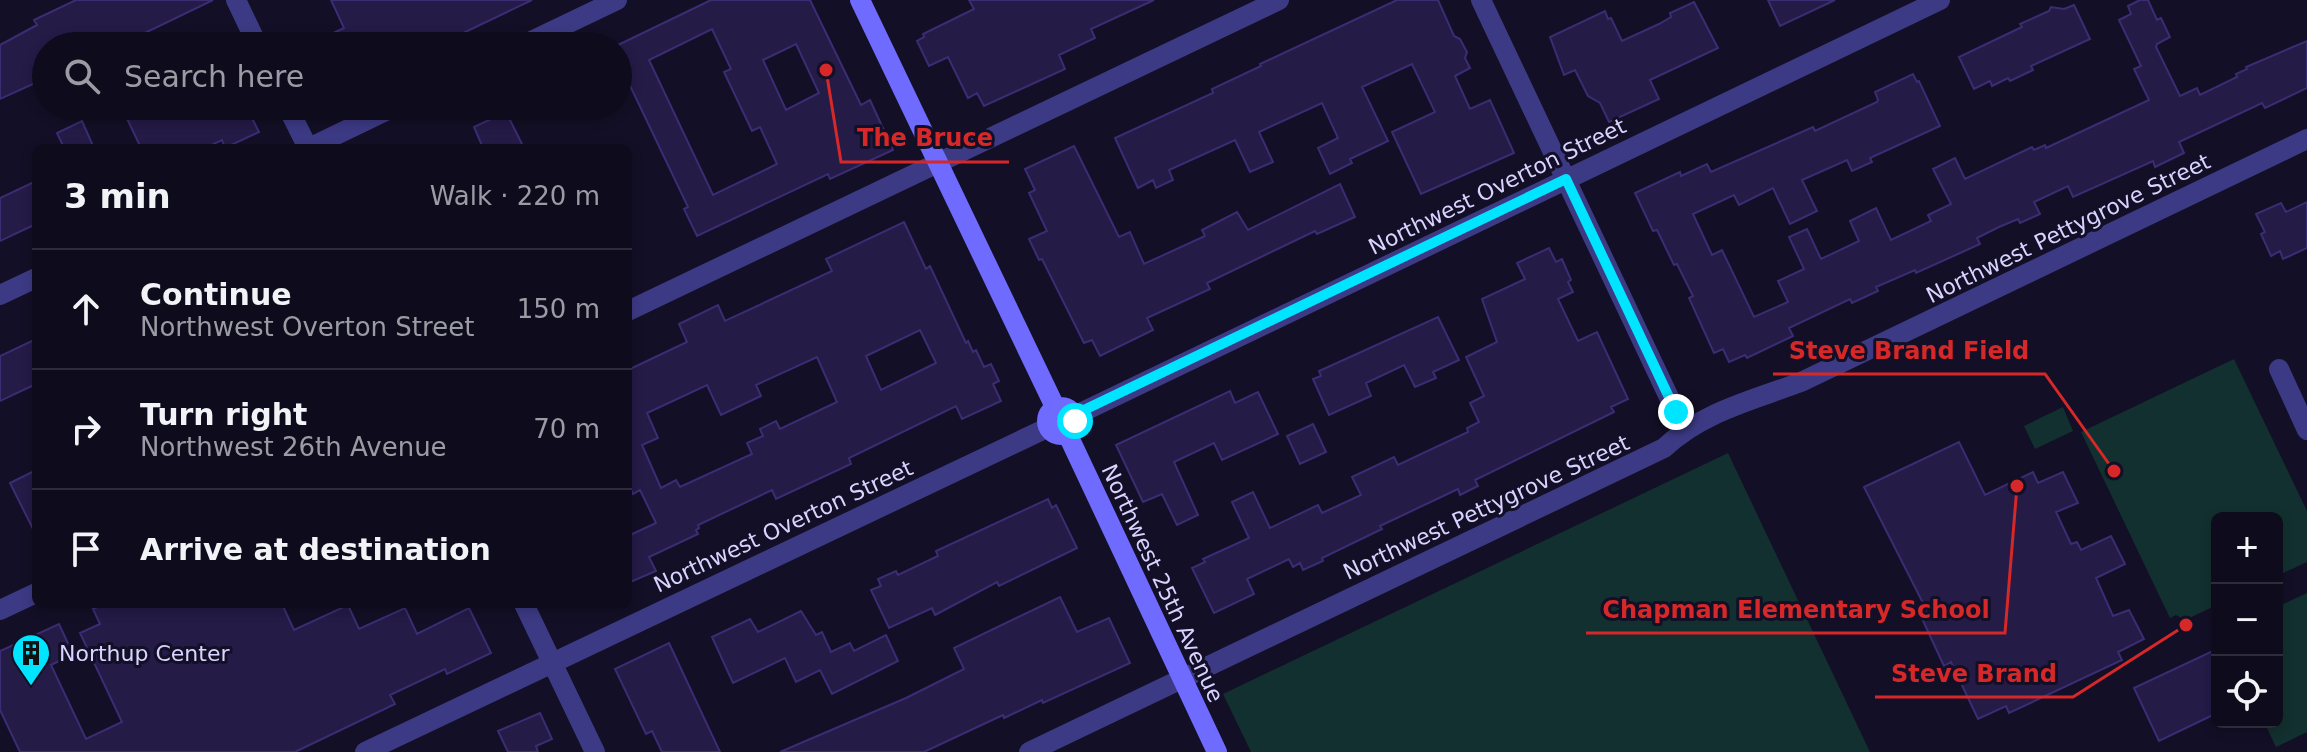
<!DOCTYPE html>
<html lang="en">
<head>
<meta charset="utf-8">
<style>
  :root { --surface:#0e0b1c; --page:#171425; --text:#f1f3f6; --muted:#9b9ba3; --line:#2e2b3b }
  body { margin:0; font-family:"DejaVu Sans",sans-serif; background:var(--page); color:var(--text) }
  .controls { position:absolute; right:24px; bottom:24px; display:grid; overflow:hidden; border-radius:12px; box-shadow:0 4px 12px #0003 }
  .controls button { width:72px; height:72px; display:grid; place-items:center; padding:0; border:0; border-bottom:2px solid var(--line); background:var(--surface); color:var(--text); font:40px sans-serif }
  .stop { position:absolute; width:24px; height:24px; margin:-18px; border:6px solid #00e5ff; border-radius:50%; background:#fff }
  .stop.end { background:#00e5ff; border-color:#fff; box-shadow:0 2px 8px #0008 }
  .list { margin:0; padding:0; list-style:none }
  h2 { display:flex; justify-content:space-between; align-items:center; height:104px; margin:0; padding:0 32px; font-size:34px }
  h2 small { font-size:26px; font-weight:400; color:var(--muted) }
  .list li { display:grid; grid-template-columns:52px 1fr auto; gap:24px; align-items:center; box-sizing:border-box; height:120px; padding:0 32px; border-top:2px solid var(--line) }
  .list b { display:block; font-size:30px; white-space:nowrap }
  .list p { margin:0; font-size:26px; white-space:nowrap; color:var(--muted) }
  .list em { font-size:26px; font-style:normal; color:var(--muted) }
  .icon { flex:none; width:44px; height:44px; fill:none; stroke:currentColor; stroke-width:2; stroke-linecap:round; stroke-linejoin:round }
  .map { position:relative; flex:none; width:2307px; height:752px; overflow:hidden }
  .search { position:absolute; background:var(--surface); box-shadow:0 4px 12px #0003; left:32px; top:32px; width:600px; height:88px; display:flex; align-items:center; gap:20px; box-sizing:border-box; padding:0 28px; border-radius:44px; color:var(--muted); font-size:30px }
  .panel { position:absolute; background:var(--surface); box-shadow:0 4px 12px #0003; left:32px; top:144px; width:600px; height:464px; border-radius:12px }
  .map>svg:first-child { display:block }
</style>
</head>
<body>
<div class="map">
<svg width="2307" height="752" viewBox="0 0 2307 752">
  <rect width="100%" height="100%" fill="#130f26"/>
  <path fill="#12302f" d="M2234,359l73,152v51l-30,14v-58h-60v87l-32,15 -9,-5 -6,3 -89,-186z
    M2063,407l10,24 -38,18 -11,-23z
    M1728,453l142,299h-619l-28,-58z
    M2307,593v139l-31,15 -12,-25h13v-115z"/>
  <path fill="#241b47" stroke="#3b2d73" stroke-width="2" fill-rule="evenodd" d="M76,0h137l-95,46h-72v32l-46,21v-54l37,-20 -3,-5z
    M331,0h201l-96,46h-130l38,-18z
    M711,0h99l51,105 9,-5 23,50 -63,29 -2,-5 -131,62 -13,-27 4,-2 -64,-134 -6,2v-30zM712,29l19,40 -7,3 28,59 8,-4 17,37 -64,31 -64,-135zM796,44l23,49 -33,17 -23,-50z
    M969,0h185l-63,29 4,9 -36,17 6,14 -81,37 -7,-13 -9,5 -20,-41 -19,9 -12,-25 7,-4 -1,-3 51,-25z
    M1397,0h41l16,36 6,3 7,13 -2,6 5,10 -15,8 15,33 20,-9 24,53 -93,41 -29,-62 43,-20 -23,-48 -50,23 26,54 -38,18 2,4 -22,11 -12,-26 20,-10 -16,-35 -63,29 14,30 -23,10 -15,-32 -66,30 4,10 -17,8 -3,-8 -15,8 -23,-50 98,-45 -1,-4 49,-23 -1,-2z
    M1768,0h67l-55,26z
    M2140,0h8l9,20 4,-2 9,19 -13,7 -1,3 24,49 17,-8 3,7 37,-18 -1,-3 11,-5 -1,-2 61,-26v47l-42,20 -3,-5 -83,39 5,11 -29,14 -2,-6 -80,36 -5,-11 -34,16 6,12 -20,9 -2,-4 -19,8 -22,11 3,6 -64,29 -1,-3 -39,17 2,4 -26,12 -2,-4 -61,29 4,8 -46,22 -2,-3 -16,7 -6,-13 -9,4 -25,-55 4,-2 -16,-32 -3,1 -17,-35 -4,1 -18,-38 45,-21 1,4 26,-12 4,8 102,-45 2,4 62,-29 1,-2 -3,-8 38,-18 4,8 2,-1 21,45 -70,32 2,4 -20,9 -5,-11 -45,20 15,31 -27,13 -17,-36 -34,17 -5,-10 -41,19 19,41 10,-5 32,67 34,-15 -10,-21 26,-12 -15,-32 18,-8 14,30 38,-18 -9,-20 26,-13 15,32 40,-19 -3,-6 23,-11 -18,-35 22,-11 10,21 67,-32 2,3 11,-5 1,3 103,-48 -15,-31 7,-3 -22,-46 12,-6 -3,-8z
    M1694,2l24,46 -68,32 9,19 -50,23 -9,-19 -12,-7 -13,-26 -11,5 -14,-38 55,-26 3,8 3,-1 11,23 37,-17 12,-7 -1,-4z
    M2074,5l16,34 -59,27 2,4 -23,11 -2,-3 -16,8 -2,-5 -16,8 -15,-32 63,-30 -2,-3 29,-13 2,-4 13,2z
    M121,106h125l13,26 -34,16 -3,-8 -17,8h-64z
    M506,112l18,36h-41l-9,-21z
    M82,121l12,27h-30l-7,-15z
    M1074,146l45,91 11,-5 14,32 61,-28 -3,-6 35,-18 11,18 92,-46 15,33 -38,17 -2,-3 -108,52 3,6 -63,29 6,12 -53,26 -8,-16 -8,3 -42,-84 -3,1 -10,-21 18,-8 -18,-38 6,-3 -10,-21z
    M36,181v43l-36,17v-43z
    M2307,202v46l-24,11 -3,-8 -9,5 -10,-22 4,-2 -9,-18 25,-11 5,9z
    M904,222l22,47 4,-3 36,77 2,-2 5,11 3,-2 8,17 7,-3 8,17 -6,3 8,17 -39,18 -6,-13 -107,52 2,6 -75,35 -4,-9 -74,35 1,3 -3,2 2,4 -49,23 7,14 -28,12v-47l28,-13 -16,-33 -7,4 -5,-11v-113l59,-28 -8,-18 39,-19 7,16 107,-50 -6,-12zM920,330l16,33 -55,27 -15,-34zM817,357l20,45 -57,27 -4,-8 -16,8 3,7 -16,7 5,11 -72,33 -4,-7 -15,8 -19,-43 16,-7 -11,-25 60,-28 14,30 40,-19 -5,-11z
    M1549,248l7,14 6,-3 9,21 -3,2 5,10 -15,7 20,42 19,-9 31,67 -17,8 3,5 -139,68 3,6 -18,9 -2,-6 -78,37 2,3 -60,29 1,3 -20,9 -3,-7 -7,4 -4,-8 -42,20 7,15 -40,19 -22,-45 13,-6 -2,-3 46,-21 -17,-36 21,-10 17,36 48,-23 4,8 39,-18 -9,-18 42,-20 4,8 70,-33 -1,-4 12,-6 -9,-19 14,-7 -18,-39 31,-15 -15,-43 43,-20 -8,-16z
    M1438,317l21,43 -26,12 3,6 -21,9 -11,-22 -38,18 5,13 -42,19 -16,-36 8,-3 -2,-5z
    M36,339v45l-36,17v-45z
    M1230,391l5,12 23,-11 20,42 -56,26 -8,-17 -40,19 24,53 -21,10 -15,-31 -19,8 -27,-57z
    M1313,424l13,28 -26,12 -13,-28z
    M1959,442l26,53 48,-23 5,11 25,-11 15,31 -22,9 15,32 6,-2 4,8 30,-14 14,28 -29,14 17,38 16,-6 15,29 -26,13 4,8 -113,53 -3,-7 -28,13 -27,-57 -7,4 -26,-56 7,-3 -61,-120z
    M36,470v65l-26,-52z
    M1048,499l4,9 4,-3 21,43 -78,38 -2,-4 -62,33 -3,-7 -43,20 -18,-38 10,-4 -3,-7 18,-8 2,4 40,-19 -2,-5z
    M1060,597l17,35 32,-14 21,45 -87,40 -1,-3 -38,18 -1,-3 -79,37h-144l126,-54 58,-29 -10,-21z
    M104,604h178l12,26 54,-25 11,24 46,-21 12,26 52,-26 22,45 -44,21 -2,-5 -55,26 5,9 -100,48h-275l-20,-42v-59l59,-27 14,30 -22,11 35,74 36,-17 -42,-89 20,-9 -7,-15z
    M801,611l15,24 6,-3 9,20 19,-9 4,8 32,-16 12,26 -66,33 -12,-24 -24,12 -11,-24 -52,25 -21,-46 38,-18 8,13z
    M669,643l14,30 37,79h-58l-10,-21 -6,3 -31,-65z
    M2217,649v64l-58,28 -25,-53z
    M540,713l12,26 -16,7 2,6h-30l-10,-21z"/>
  <g fill="none" stroke-linecap="round" stroke-linejoin="round">
    <path stroke="#3d3a85" stroke-width="20" d="M236,0l22,46
      M1481,0l203,429
      M521,46l96,-46
      M287,106l21,42
      M309,148l87,-42
      M0,295l36,-17
      M628,311l651,-311
      M2279,369l28,61
      M1074,416l866,-416
      M524,604l71,148
      M0,610l36,-17
      M365,752l684,-325
      M1029,752l635,-304c38,-36 89,-48 137,-66l506,-243"/>
    <path stroke="#6f6bff" stroke-width="20" d="M860,0l196,409
      M1047 421a14 14 0 1 1 28 0a14 14 0 1 1-28 0Z
      M1067,433l150,319"/>
  </g>
  <g fill="none" stroke-linecap="round" stroke-linejoin="round">
    <path stroke="#00e5ff" stroke-width="10" d="M1075,421l-1,-5 10,-6 482,-231 110,233"/>
  </g>
  <defs>
    <g id="building-pin" transform="scale(2)"><path d="M0 17L-7.5 6A9.5 9.5 0 1 1 7.5 6Z" fill="#00e5ff" stroke="#130f26"/><path d="M-4-6H4V6H1V3H-1V6H-4ZM-2.5-4.3h1.7v1.8h-1.7ZM.8-4.3h1.7v1.8H.8ZM-2.5-1h1.7V.8h-1.7ZM.8-1h1.7V.8H.8Z" fill="#111"/></g>
  </defs>
  <g fill-rule="evenodd">
    <use href="#building-pin" x="31" y="653"/>
  </g>
  <g text-anchor="middle" stroke-width="6" stroke-linejoin="round" paint-order="stroke">
    <g font-size="22" fill="#d9d4ff" stroke="#130f26">
      <text transform="translate(1497 186) rotate(-26)" y="8">Northwest Overton Street</text>
      <text transform="translate(2068 228) rotate(-26)" y="8">Northwest Pettygrove Street</text>
      <text transform="translate(1486 507) rotate(-25)" y="8">Northwest Pettygrove Street</text>
      <text transform="translate(783 526) rotate(-25)" y="8">Northwest Overton Street</text>
      <text transform="translate(1163 583) rotate(65)" y="8">Northwest 25th Avenue</text>
    </g>
    <g font-size="22" fill="#d9d4ff" stroke="#130f26" text-anchor="start">
      <text x="59" y="661">Northup Center</text>
    </g>
  </g>
  <path fill="none" stroke="#d62828" stroke-width="3" d="M826 70L841 162H1009M2114 471L2045 374H1773M2017 486L2005 633H1586M2186 625L2073 697H1875"/>
  <g fill="#d62828" stroke="#130f26" stroke-width="3">
    <circle cx="826" cy="70" r="8"/>
    <circle cx="2114" cy="471" r="8"/>
    <circle cx="2017" cy="486" r="8"/>
    <circle cx="2186" cy="625" r="8"/>
  </g>
  <g font-size="24" text-anchor="middle" font-weight="bold" fill="#d62828" stroke="#130f26" stroke-width="6" stroke-linejoin="round" paint-order="stroke">
    <text x="925" y="146">The Bruce</text>
    <text x="1909" y="359">Steve Brand Field</text>
    <text x="1796" y="618">Chapman Elementary School</text>
    <text x="1974" y="682">Steve Brand</text>
  </g>
</svg>
<div class="controls">
<button>+</button>
<button>−</button>
<button><svg class="icon" aria-label="locate" viewBox="0 0 24 24"><circle cx="12" cy="12" r="6"/><path d="M12 2v4M12 18v4M2 12h4M18 12h4"/></svg></button>
</div>
<div class="stop" style="left:1075px;top:421px"></div>
<div class="stop end" style="left:1676px;top:412px"></div>
<div class="search"><svg class="icon" aria-label="search" viewBox="0 0 24 24"><circle cx="10" cy="10" r="6"/><path d="M15 15l6 6"/></svg>Search here</div>
<section class="panel">
<h2>3 min<small>Walk · 220 m</small></h2>
<ul class="list">
<li><svg class="icon" aria-label="ahead" viewBox="0 0 24 24"><path d="M12 20V5M6 11l6-6 6 6"/></svg><div><b>Continue</b><p>Northwest Overton Street</p></div><em>150 m</em></li>
<li><svg class="icon" aria-label="right" viewBox="0 0 24 24"><path d="M7 20v-9h11M14 6l5 5-5 5"/></svg><div><b>Turn right</b><p>Northwest 26th Avenue</p></div><em>70 m</em></li>
<li><svg class="icon" aria-label="arrive" viewBox="0 0 24 24"><path d="M6 21V4h12l-3 4 3 4H6"/></svg><div><b>Arrive at destination</b></div></li>
</ul>
</section>
</div>
</body>
</html>
